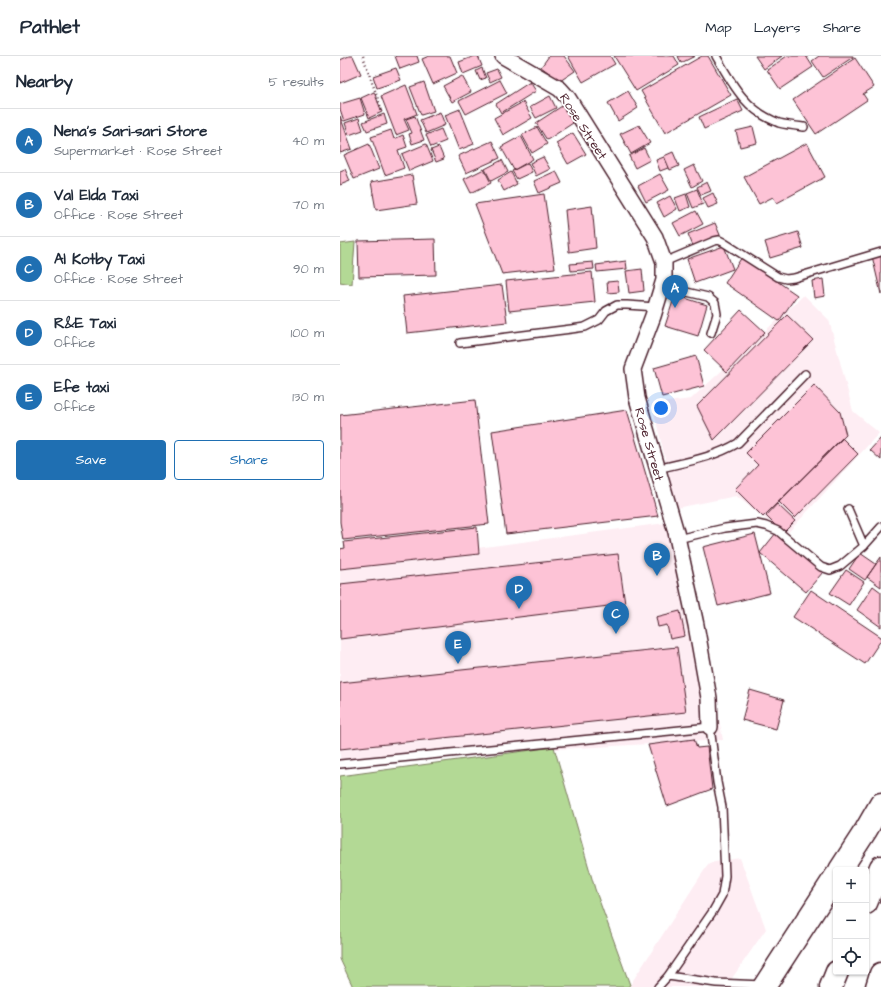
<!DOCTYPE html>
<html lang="en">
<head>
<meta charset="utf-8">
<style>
  :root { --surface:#fff; --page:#f6f6f7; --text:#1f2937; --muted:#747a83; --line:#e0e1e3; --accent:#1f6fb2 }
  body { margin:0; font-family:"Architects Daughter",sans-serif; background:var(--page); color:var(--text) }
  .controls { position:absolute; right:12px; bottom:12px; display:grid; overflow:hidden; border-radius:4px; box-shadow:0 1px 3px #0004 }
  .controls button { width:36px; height:36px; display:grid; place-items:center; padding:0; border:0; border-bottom:1px solid var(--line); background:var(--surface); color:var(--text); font:20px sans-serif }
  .you { position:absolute; left:321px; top:352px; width:14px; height:14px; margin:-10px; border:3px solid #fff; border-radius:50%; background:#1a73e8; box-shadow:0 0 0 6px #1a73e833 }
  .badge { display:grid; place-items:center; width:26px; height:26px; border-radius:50%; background:var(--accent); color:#fff; font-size:13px; font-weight:700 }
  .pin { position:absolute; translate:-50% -33px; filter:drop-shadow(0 1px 2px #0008) }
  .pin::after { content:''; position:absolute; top:21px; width:14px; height:12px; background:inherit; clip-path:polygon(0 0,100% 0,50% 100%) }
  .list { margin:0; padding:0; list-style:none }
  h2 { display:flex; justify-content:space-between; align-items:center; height:52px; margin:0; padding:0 16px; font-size:17px }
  h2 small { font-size:13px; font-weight:400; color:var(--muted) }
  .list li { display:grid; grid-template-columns:26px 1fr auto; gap:12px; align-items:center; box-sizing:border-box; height:64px; padding:0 16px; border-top:1px solid var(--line) }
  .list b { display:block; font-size:15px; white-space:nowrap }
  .list p { margin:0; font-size:13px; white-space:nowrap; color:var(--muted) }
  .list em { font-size:13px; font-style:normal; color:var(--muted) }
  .actions { display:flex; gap:8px; padding:12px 16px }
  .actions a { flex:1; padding:9px 0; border:1px solid var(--accent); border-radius:4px; text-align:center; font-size:14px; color:var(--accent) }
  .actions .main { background:var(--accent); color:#fff }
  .icon { flex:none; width:22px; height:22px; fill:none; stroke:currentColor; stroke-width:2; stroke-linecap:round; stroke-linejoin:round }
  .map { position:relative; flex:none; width:541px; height:931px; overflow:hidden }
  header { display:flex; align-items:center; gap:24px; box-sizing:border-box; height:56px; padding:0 20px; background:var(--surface); border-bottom:1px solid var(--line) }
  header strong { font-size:19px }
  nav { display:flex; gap:22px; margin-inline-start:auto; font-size:14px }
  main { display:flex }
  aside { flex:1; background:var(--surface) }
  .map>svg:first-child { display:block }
</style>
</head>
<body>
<header>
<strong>Pathlet</strong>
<nav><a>Map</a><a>Layers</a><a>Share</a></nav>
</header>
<main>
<aside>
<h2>Nearby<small>5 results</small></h2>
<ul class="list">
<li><span class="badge">A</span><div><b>Nena's Sari-sari Store</b><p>Supermarket · Rose Street</p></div><em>40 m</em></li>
<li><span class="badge">B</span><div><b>Val Elda Taxi</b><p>Office · Rose Street</p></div><em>70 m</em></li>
<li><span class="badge">C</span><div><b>Al Kotby Taxi</b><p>Office · Rose Street</p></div><em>90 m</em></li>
<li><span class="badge">D</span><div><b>R&amp;E Taxi</b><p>Office</p></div><em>100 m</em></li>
<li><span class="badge">E</span><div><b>Efe taxi</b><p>Office</p></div><em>130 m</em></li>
</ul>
<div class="actions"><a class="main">Save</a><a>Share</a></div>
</aside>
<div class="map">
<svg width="541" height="931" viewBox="0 0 541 931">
  <rect width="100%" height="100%" fill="#fff"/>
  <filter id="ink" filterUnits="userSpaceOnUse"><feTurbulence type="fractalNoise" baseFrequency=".025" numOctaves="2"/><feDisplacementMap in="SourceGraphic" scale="8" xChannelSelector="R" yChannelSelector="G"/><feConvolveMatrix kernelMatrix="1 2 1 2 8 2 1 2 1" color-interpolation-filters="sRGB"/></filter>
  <g filter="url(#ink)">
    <path fill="#feedf3" d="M464,239l25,25 24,91 26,22 -93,102 -50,-39 -59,12 -25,-104 39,-5z
      M341,465l42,219 -383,21v-195z
      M400,802l26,71 -40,58h-99l3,-2 79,-122z"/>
    <path fill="#b3d995" stroke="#7e7c60" d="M15,186l-3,42 -12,-2v-38z
      M214,691l41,142 35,96 -3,2h-274l-13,-28v-183z"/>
    <path fill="#fdc3d6" stroke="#4a1f2b" d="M9,0h4l8,18 -21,9v-23z
      M55,0h22l2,6 -19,7z
      M89,0h21l7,17 -24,11 -11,-25z
      M135,0h3l4,10 -19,8 -4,-12z
      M209,0h15l11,15 -15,10 -19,-14z
      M228,0h42l5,8 -32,18z
      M274,0h60l5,9 -43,26z
      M338,0h17l-14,7z
      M362,0h6l23,39 -66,38 -24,-42z
      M415,0h27l-18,13z
      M447,0h19l7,11 -33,22 -13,-19z
      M479,0h34v1l-30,20 -11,-16z
      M515,2l19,29 -11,7 4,6 -51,34 -23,-34z
      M56,12l5,12 -24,8 -4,-12z
      M142,12l4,10 -6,2 -4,-9z
      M157,13l4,8 -11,5 -4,-9z
      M122,20l9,16 -19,10 -9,-16z
      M160,24l7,13 -41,21 -7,-13z
      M84,26l10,29 -13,4 -11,-28z
      M190,26l6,9 -35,22 -5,-9z
      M66,29l11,29 -13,5 5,11 -13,5 -15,-39z
      M288,35l10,17 -20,13 -10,-18z
      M34,36l8,20 -13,6 -8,-20z
      M210,40l6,12 -20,10 -6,-11z
      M20,42l5,16 -21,7 -4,-12v-5z
      M397,43l6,12 -39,18 -5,-12z
      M183,46l9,16 -29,17 -9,-17z
      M222,50l11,17 -26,17 -11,-17z
      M120,53l14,35 -15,6 -14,-35z
      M100,56l5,13 -19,8 -6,-13z
      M44,58l3,10 -20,7 -4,-9z
      M0,60l12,33 -12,4z
      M75,60l9,24 -12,4 -3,-10 3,-1 -6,-14z
      M19,62l4,12 -14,5 -4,-12z
      M299,69l11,18 -19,11 -11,-20z
      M197,71l10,17 -15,9 -10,-18z
      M413,71l4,16 -17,4 -4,-16z
      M101,73l5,12 -15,6 -5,-12z
      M51,74l3,9 9,-4 4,12 -9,3 6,18 -19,7 -14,-38z
      M233,77l13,21 -18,10 -12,-21z
      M181,80l12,23 -19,11 -13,-23z
      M152,85l8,17 -34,15 -8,-17z
      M467,87l18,34 -48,26 -4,-6 -14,7 -15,-27z
      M29,88l10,25 -25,10 -10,-24z
      M86,88l7,17 -24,10 -7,-17z
      M99,91l5,12 -8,3 -5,-12z
      M304,92l6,12 -15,8 -6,-12z
      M333,96l6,14 -9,4 -6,-14z
      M203,101l7,12 -14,7 -6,-13z
      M324,101l4,11 -8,3 -4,-11z
      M162,104l6,12 -17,9 -6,-12z
      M188,107l4,9 -15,7 -5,-8z
      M354,109l8,16 -10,6 -8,-17z
      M5,113l5,12 -10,4v-14z
      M144,113l7,14 -20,10 -7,-14z
      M216,115l6,12 -23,10 -5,-12z
      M171,116l6,12 -13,7 -6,-11z
      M320,118l9,16 -23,12 -8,-16z
      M72,119l5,29 -41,6 -5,-28z
      M367,126l4,9 -10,4 -4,-8z
      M357,133l6,15 -10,4 -6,-15z
      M373,137l5,11 -10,4 -5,-10z
      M204,138l11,74 -53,6 -27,-70z
      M346,138l4,13 -10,4 -5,-13z
      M330,140l7,13 -13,8 -7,-14z
      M252,150l4,42 -27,4 -4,-42z
      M356,155l7,13 -23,12 -7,-13z
      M375,167l5,12 -27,11 -5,-12z
      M458,176l5,16 -33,10 -5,-16z
      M95,183l1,36 -77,2 -1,-36z
      M384,190l9,23 -38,14 -8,-24z
      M541,198v40l-9,-38z
      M402,201l55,38 -18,26 -54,-38z
      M286,205l1,8 -30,3 -1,-7z
      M253,206l1,7 -23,2 -1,-7z
      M302,213l2,22 -15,2 -3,-22z
      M252,216l3,30 -86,9 -3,-30z
      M483,223l2,17 -11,2 -2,-17z
      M278,225l1,11 -11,1 -1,-11z
      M162,229l5,37 -100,11 -4,-37z
      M335,239l32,10 -9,31 -33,-10z
      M401,254l24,22 -38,40 -23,-22z
      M447,259l26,25 -99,100 -17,-34z
      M356,300l8,30 -42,11 -8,-29z
      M474,329l26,27 6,23 -83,82 -28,-28 23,-24 -12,-12z
      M135,344l14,124 -146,16 -3,-18v-107z
      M287,354l31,106 -152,18 -14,-103z
      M502,382l16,16 -63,64 -16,-16z
      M541,382v22l-11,-10z
      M437,448l18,17 -12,12 -17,-17z
      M137,471l2,27 -139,15v-20l5,-1 -1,-6z
      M436,477l47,39 -17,20 -46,-39z
      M415,478l15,59 -52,13 -15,-59z
      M520,497l16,11 -11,16 -16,-11z
      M278,498l7,50 -285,35v-55z
      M541,501v30l-14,-10z
      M506,514l18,12 -15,23 -19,-12z
      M533,530l8,6v35l-24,-17z
      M471,534l70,47v3l-16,24 -72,-47z
      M340,555l5,25 -15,3 -3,-14 -9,2 -2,-10z
      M337,591l9,65 -346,37v-66z
      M410,634l34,10 -8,29 -34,-9z
      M354,683l3,9 10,-1 5,42 -45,17 -19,-61z"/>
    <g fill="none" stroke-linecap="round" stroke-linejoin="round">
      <g stroke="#4a1f2b" stroke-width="10">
        <path id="service" d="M376,0c16,28 30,55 63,67 8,2 17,3 25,4
          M324,206l50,-21 5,-1 4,2 55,35 8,2 8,-1 87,-26
          M322,233h12l34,8 7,6 2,11 -6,19
          M120,287l111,-14 14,-2 14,-7 7,-9 11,-6h10l29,2
          M317,413c28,-7 56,-11 81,-26l67,-69
          M508,453l16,37
          M337,483l48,-11 32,-4 9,2 12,5 43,36 9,3 10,-4 24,-20 17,-19
          M0,708l370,-37 7,55 5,25 3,69 -3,19 -9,16 -45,65 -10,11
          M328,920l48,7 47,2"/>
      </g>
      <g stroke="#4a1f2b" stroke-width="18">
        <path id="minor" d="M163,0l45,26 12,7 8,9 87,139 9,25v18l-11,36 -20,53 4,29 39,134 20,93 13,73 1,29"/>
      </g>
      <g stroke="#4a1f2b" stroke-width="25">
        <path id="motorway" d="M500,814l26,-40 15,-26
          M526,847l15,-36
          M424,931l72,-111
          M491,931l6,-15
          M537,931l4,-13"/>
      </g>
      <path stroke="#4a1f2b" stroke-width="2.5" stroke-dasharray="1 3" stroke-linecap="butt" d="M23,0l19,55"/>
      <use href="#service" stroke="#fff" stroke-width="7"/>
      <use href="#minor" stroke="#fff" stroke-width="15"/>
      <use href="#motorway" stroke="#fff" stroke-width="22"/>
    </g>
  </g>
  <g text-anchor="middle" stroke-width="3.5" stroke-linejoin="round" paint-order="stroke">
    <g font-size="13" fill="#4a1f2b" stroke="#fff">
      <text transform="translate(244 70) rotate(57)" y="5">Rose Street</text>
      <text transform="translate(310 388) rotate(74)" y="5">Rose Street</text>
    </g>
  </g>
</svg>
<div class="controls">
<button>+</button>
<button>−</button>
<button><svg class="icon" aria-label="locate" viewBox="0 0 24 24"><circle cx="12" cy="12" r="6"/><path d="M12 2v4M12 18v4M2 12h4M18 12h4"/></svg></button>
</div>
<div class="you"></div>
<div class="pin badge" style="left:335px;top:252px">A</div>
<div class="pin badge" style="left:317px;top:520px">B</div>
<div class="pin badge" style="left:276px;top:578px">C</div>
<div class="pin badge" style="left:179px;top:553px">D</div>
<div class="pin badge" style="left:118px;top:608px">E</div>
</div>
</main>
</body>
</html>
